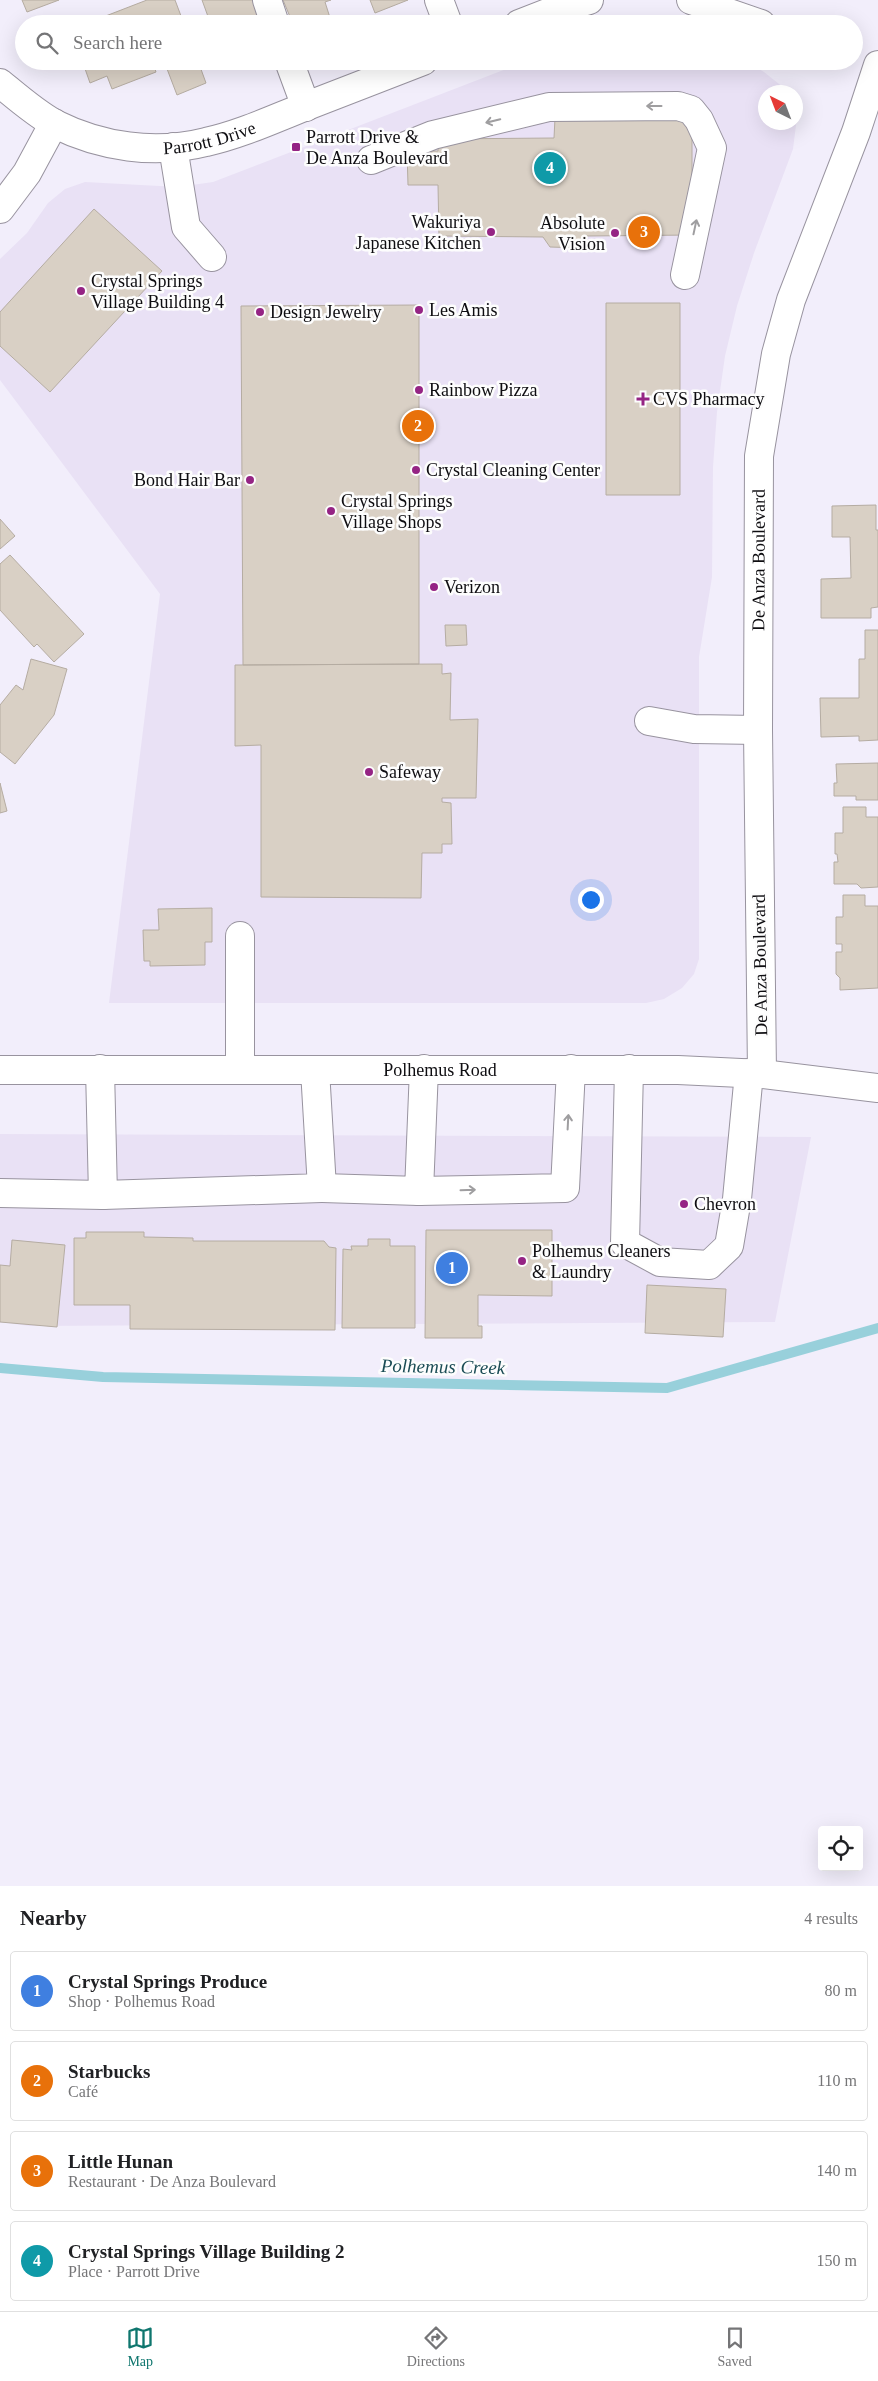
<!DOCTYPE html>
<html lang="en">
<head>
<meta charset="utf-8">
<style>
  :root { --surface:#fff; --page:#f6f6f6; --text:#202124; --muted:#757577; --line:#e0e0e0; --accent:#0f766e }
  body { margin:0; font-family:"Times New Roman",serif; background:var(--page); color:var(--text) }
  .controls { position:absolute; right:15px; bottom:15px; display:grid; overflow:hidden; border-radius:5px; box-shadow:0 5px 20px #0002 }
  .controls button { width:45px; height:45px; display:grid; place-items:center; padding:0; border:0; border-bottom:1px solid var(--line); background:var(--surface); color:var(--text); font:25px sans-serif }
  .compass { position:absolute; left:758px; top:85px; width:45px; height:45px; border-radius:50%; background:var(--surface); box-shadow:0 5px 20px #0002; rotate:318deg }
  .you { position:absolute; left:590px; top:899px; width:18px; height:18px; margin:-12px; border:4px solid #fff; border-radius:50%; background:#1a73e8; box-shadow:0 0 0 8px #1a73e833 }
  .badge { display:grid; place-items:center; width:32px; height:32px; border-radius:50%; background:var(--accent); color:#fff; font-size:16px; font-weight:700 }
  .pin { position:absolute; translate:-50% -50%; border:2px solid #fff; box-shadow:0 1px 5px #0006 }
  .list { margin:0; padding:0; list-style:none }
  h2 { display:flex; justify-content:space-between; align-items:center; height:65px; margin:0; padding:0 20px; font-size:21px }
  h2 small { font-size:16px; font-weight:400; color:var(--muted) }
  .list li { display:grid; grid-template-columns:32px 1fr auto; gap:15px; align-items:center; box-sizing:border-box; height:80px; margin:0 10px 10px; padding:0 10px; border:1px solid var(--line); border-radius:5px }
  .list b { display:block; font-size:19px; white-space:nowrap }
  .list p { margin:0; font-size:16px; white-space:nowrap; color:var(--muted) }
  .list em { font-size:16px; font-style:normal; color:var(--muted) }
  .icon { flex:none; width:28px; height:28px; fill:none; stroke:currentColor; stroke-width:2; stroke-linecap:round; stroke-linejoin:round }
  .map { position:relative; flex:none; width:878px; height:1886px; overflow:hidden }
  .search { position:absolute; background:var(--surface); box-shadow:0 5px 20px #0002; left:15px; right:15px; top:15px; height:55px; display:flex; align-items:center; gap:12px; box-sizing:border-box; padding:0 18px; border-radius:28px; color:var(--muted); font-size:19px }
  .sheet { height:425px; background:var(--surface) }
  nav { display:flex; justify-content:space-around; align-items:center; box-sizing:border-box; height:70px; border-top:1px solid var(--line); background:var(--surface); font-size:14px; color:var(--muted) }
  nav a { display:grid; justify-items:center; gap:2px }
  nav .on { color:var(--accent) }
  .map>svg:first-child { display:block }
</style>
</head>
<body>
<div class="map">
<svg width="878" height="1886" viewBox="0 0 878 1886">
  <rect width="100%" height="100%" fill="#f2eefb"/>
  <path fill="#e9e1f5" d="M527,61h219l18,11 25,20h-23v30h30v-10l1,5 -4,32 -39,104 -17,53 -12,50 -8,56 -4,55 -1,110 -13,80v302l-5,15 -12,14 -18,11 -18,4h-537l51,-409 -160,-214v-121l27,-26 21,-30 17,-14 20,-7 93,5 35,-5z
    M0,1134l811,3 -36,185 -746,4 -29,-4z"/>
  <g fill="none" stroke-linecap="round" stroke-linejoin="round">
    <path stroke="#98d0db" stroke-width="10" d="M0,1368l103,9 564,11 211,-60"/>
  </g>
  <path fill="#d9d0c5" stroke="#b5aca2" d="M22,0h37l-32,12z
    M147,0h28l9,24h-99z
    M202,0h55l11,24h-63l5,-2z
    M283,0h48l-6,2 7,22h-39z
    M370,0h38l-33,13z
    M77,61h80l-4,2 3,9 -44,17 -5,-13 -17,7 -7,-20 -5,2z
    M164,61h34l8,22 -29,12z
    M692,117v118l-105,1 -6,12 -31,-1 -7,-10 -104,-1 -1,-51h-30l-1,-34h31v-12l116,-1 1,-20z
    M94,209l68,62 -112,121 -50,-46v-34z
    M606,303h74v192h-74z
    M419,305v359l-176,1 -2,-359z
    M876,505v25h2v77l-7,1v10h-50v-39l30,-1 -1,-41h-18v-31z
    M0,519l15,17 -15,13z
    M10,555l74,79 -30,28 -17,-18 -3,3 -34,-37v-46z
    M445,625h21l1,20 -21,1z
    M865,630h13v110l-19,1v-5l-38,1 -1,-39h39v-39h6z
    M31,659l36,10 -13,46 -39,49 -15,-12v-47l16,-20 7,5z
    M442,664v10l9,-1 -1,47 28,-1 -2,79h-34v4l9,1 1,41h-10v9h-20l-1,45 -160,-1v-152l-26,1v-81z
    M878,763v37h-22v-4h-22v-13h3l-1,-19z
    M0,783l7,28 -7,2z
    M843,807h23v10h12v70l-17,1 -4,-4h-23v-22h4l-1,-8h-2v-21h8z
    M843,895h22v11h13v82l-38,2v-12l-4,-4v-22h6v-8h-6v-27h7z
    M212,908v34h-7v23l-55,1v-5h-6l-1,-31h16l-1,-21z
    M426,1230h126v66l-74,-1v31h4v12h-57z
    M86,1232h58v5l49,1v3h131l5,6 7,1 -1,82 -205,-1v-24h-56v-67h12z
    M368,1239h22v7h25v82h-73l1,-79 9,1 -1,-4h17z
    M12,1240l53,5 -8,82 -57,-5v-57l10,1z
    M647,1285l79,4 -3,48 -78,-4z"/>
  <g fill="none" stroke-linecap="round" stroke-linejoin="round">
    <g stroke="#98939f" stroke-width="30">
      <g id="minor">
        <path d="M267,0l8,24"/>
        <path d="M439,0l9,24"/>
        <path d="M691,0l70,24"/>
        <path d="M519,24l36,-14 34,-10"/>
        <path d="M289,61l17,46"/>
        <path id="s1" d="M0,83c17,14 35,30 55,41 46,23 100,31 151,18 32,-7 63,-21 93,-33 41,-16 82,-32 124,-48"/>
        <path d="M173,147l13,80 26,30"/>
        <path d="M371,160l62,-25 116,-28 129,-1 13,4 8,10 13,28 -27,127"/>
        <path d="M0,209l27,-36 27,-50"/>
        <path d="M649,721l45,8 64,1"/>
        <path d="M240,936v133"/>
        <path d="M629,1069l-4,174 35,19 49,3 20,-19 8,-47 12,-126"/>
        <path id="s2" d="M762,1074l-4,-344 1,-274 17,-102 15,-54 65,-168 22,-67"/>
        <path d="M322,1188l97,3 5,-122"/>
        <path d="M419,1191l146,-3 6,-119"/>
        <path d="M0,1193l103,2 -3,-126"/>
        <path d="M103,1195l219,-7 -7,-118"/>
      </g>
    </g>
    <g stroke="#98939f" stroke-width="30">
      <g id="major">
        <path id="s3" d="M0,1070h678l84,4 116,14"/>
      </g>
    </g>
    <use href="#minor" stroke="#fff" stroke-width="28"/>
    <use href="#major" stroke="#fff" stroke-width="28"/>
  </g>
  <defs><path id="oneway-shaft" d="M-6 0H5M1.5-3L5.5 0L1.5 3" fill="none" stroke-width="1.6" stroke-linecap="round" stroke-linejoin="round" transform="scale(1.25)"/></defs>
  <g stroke="#9f9ea0">
    <use href="#oneway-shaft" transform="translate(654 106) rotate(180)"/>
    <use href="#oneway-shaft" transform="translate(493 121) rotate(166)"/>
    <use href="#oneway-shaft" transform="translate(695 227) rotate(-78)"/>
    <use href="#oneway-shaft" transform="translate(568 1122) rotate(-87)"/>
    <use href="#oneway-shaft" transform="translate(468 1190) rotate(-2)"/>
  </g>
  <g fill="#952484" stroke="#fdfdfd" stroke-width="2">
    <rect x="291" y="142" width="10" height="10" rx="2.5"/>
    <circle cx="491" cy="232" r="5"/>
    <circle cx="615" cy="233" r="5"/>
    <circle cx="81" cy="291" r="5"/>
    <circle cx="419" cy="310" r="5"/>
    <circle cx="260" cy="312" r="5"/>
    <circle cx="419" cy="390" r="5"/>
    <path d="M640.5 391.5h5v5h5v5h-5v5h-5v-5h-5v-5h5z"/>
    <circle cx="416" cy="470" r="5"/>
    <circle cx="250" cy="480" r="5"/>
    <circle cx="331" cy="511" r="5"/>
    <circle cx="434" cy="587" r="5"/>
    <circle cx="369" cy="772" r="5"/>
    <circle cx="684" cy="1204" r="5"/>
    <circle cx="522" cy="1261" r="5"/>
  </g>
  <g text-anchor="middle" stroke-width="5" stroke-linejoin="round" paint-order="stroke">
    <g font-size="18" fill="#0e0d11" stroke="#fdfdfd">
      <text dy="6" stroke="none"><textPath href="#s1" startOffset="228">Parrott Drive</textPath></text>
      <text dy="6" stroke="none"><textPath href="#s2" startOffset="514">De Anza Boulevard</textPath></text>
      <text transform="translate(760 965) rotate(-91)" y="6">De Anza Boulevard</text>
      <text dy="6" stroke="none"><textPath href="#s3" startOffset="440">Polhemus Road</textPath></text>
    </g>
    <g font-size="18" fill="#0e0d11" stroke="#fdfdfd" text-anchor="start">
      <text x="306" y="143">Parrott Drive &amp;<tspan x="306" dy="21">De Anza Boulevard</tspan></text>
      <text x="481" y="228" text-anchor="end">Wakuriya<tspan x="481" dy="21">Japanese Kitchen</tspan></text>
      <text x="605" y="229" text-anchor="end">Absolute<tspan x="605" dy="21">Vision</tspan></text>
      <text x="91" y="287">Crystal Springs<tspan x="91" dy="21">Village Building 4</tspan></text>
      <text x="429" y="316">Les Amis</text>
      <text x="270" y="318">Design Jewelry</text>
      <text x="429" y="396">Rainbow Pizza</text>
      <text x="653" y="405">CVS Pharmacy</text>
      <text x="426" y="476">Crystal Cleaning Center</text>
      <text x="240" y="486" text-anchor="end">Bond Hair Bar</text>
      <text x="341" y="507">Crystal Springs<tspan x="341" dy="21">Village Shops</tspan></text>
      <text x="444" y="593">Verizon</text>
      <text x="379" y="778">Safeway</text>
      <text x="694" y="1210">Chevron</text>
      <text x="532" y="1257">Polhemus Cleaners<tspan x="532" dy="21">&amp; Laundry</tspan></text>
    </g>
    <g font-size="19" font-style="italic" fill="#1b4c55" stroke="#fdfdfd">
      <text transform="translate(443 1366) rotate(1)" y="7">Polhemus Creek</text>
    </g>
  </g>
</svg>
<div class="controls">
<button><svg class="icon" aria-label="locate" viewBox="0 0 24 24"><circle cx="12" cy="12" r="6"/><path d="M12 2v4M12 18v4M2 12h4M18 12h4"/></svg></button>
</div>
<svg class="compass" viewBox="-18 -18 36 36"><path d="M0-13l5 13h-10z" fill="#e53935"/><path d="M0 13l5-13h-10z" fill="#757577"/></svg>
<div class="you"></div>
<div class="pin badge" style="left:452px;top:1268px;background:#3f7fe0">1</div>
<div class="pin badge" style="left:418px;top:426px;background:#e8710a">2</div>
<div class="pin badge" style="left:644px;top:232px;background:#e8710a">3</div>
<div class="pin badge" style="left:550px;top:168px;background:#0f9aa8">4</div>
<div class="search"><svg class="icon" aria-label="search" viewBox="0 0 24 24"><circle cx="10" cy="10" r="6"/><path d="M15 15l6 6"/></svg>Search here</div>
</div>
<section class="sheet">
<h2>Nearby<small>4 results</small></h2>
<ul class="list">
<li><span class="badge" style="background:#3f7fe0">1</span><div><b>Crystal Springs Produce</b><p>Shop · Polhemus Road</p></div><em>80 m</em></li>
<li><span class="badge" style="background:#e8710a">2</span><div><b>Starbucks</b><p>Café</p></div><em>110 m</em></li>
<li><span class="badge" style="background:#e8710a">3</span><div><b>Little Hunan</b><p>Restaurant · De Anza Boulevard</p></div><em>140 m</em></li>
<li><span class="badge" style="background:#0f9aa8">4</span><div><b>Crystal Springs Village Building 2</b><p>Place · Parrott Drive</p></div><em>150 m</em></li>
</ul>
</section>
<nav>
<a class="on"><svg class="icon" aria-label="map" viewBox="0 0 24 24"><path d="M3 6l6-2 6 2 6-2v14l-6 2-6-2-6 2zM9 4v14M15 6v14"/></svg>Map</a>
<a><svg class="icon" aria-label="directions" viewBox="0 0 24 24"><path d="M12 3l9 9-9 9-9-9zM9 14v-3h6M13 9l2 2-2 2"/></svg>Directions</a>
<a><svg class="icon" aria-label="saved" viewBox="0 0 24 24"><path d="M7 4h10v16l-5-4-5 4z"/></svg>Saved</a>
</nav>
</body>
</html>
